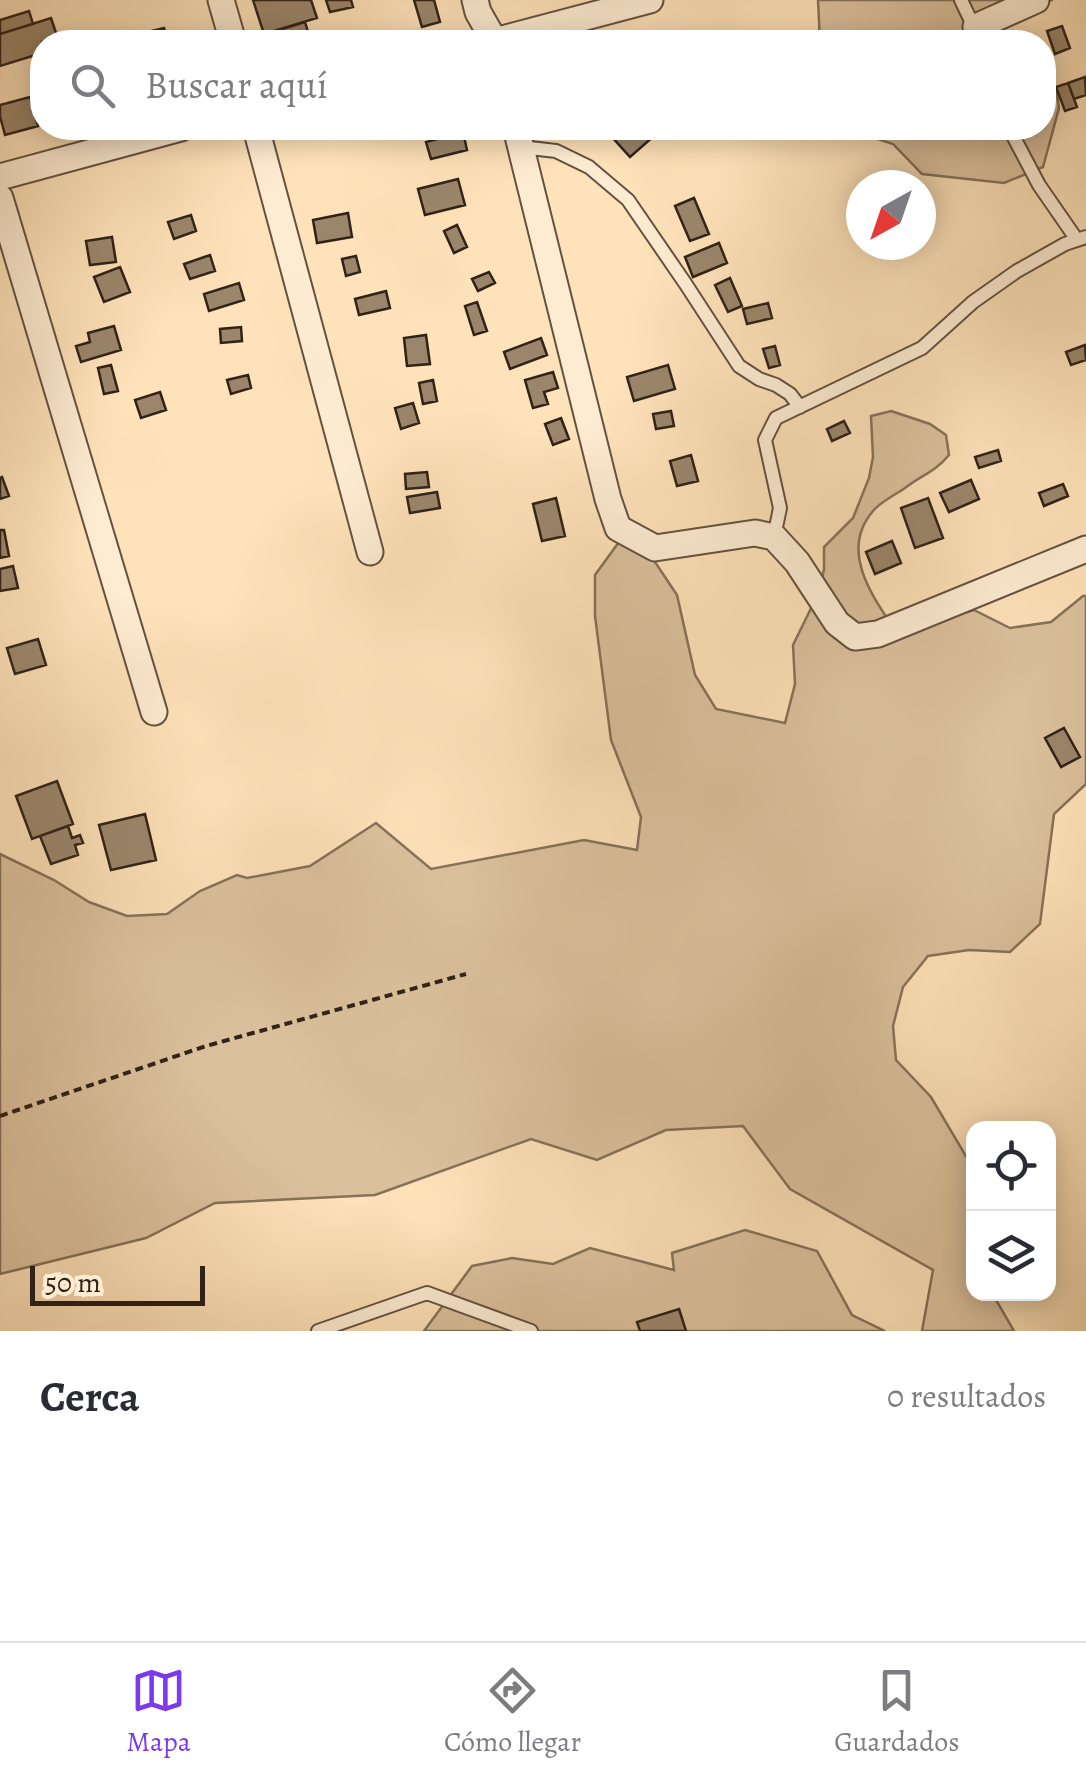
<!DOCTYPE html>
<html lang="es">
<head>
<meta charset="utf-8">
<style>
  :root { --surface:#fff; --page:#f2f2f3; --text:#2b2b33; --muted:#7c7c81; --line:#e1e1e2; --accent:#7c3aed }
  body { margin:0; font-family:Alegreya,serif; background:var(--page); color:var(--text) }
  .controls { position:absolute; right:30px; bottom:30px; display:grid; overflow:hidden; border-radius:20px; box-shadow:0 5px 25px #0003 }
  .controls button { width:90px; height:90px; display:grid; place-items:center; padding:0; border:0; border-bottom:2px solid var(--line); background:var(--surface); color:var(--text); font:50px sans-serif }
  .compass { position:absolute; left:846px; top:170px; width:90px; height:90px; border-radius:50%; background:var(--surface); box-shadow:0 5px 25px #0003; rotate:220deg }
  .scale { position:absolute; left:30px; bottom:25px; width:175px; box-sizing:border-box; padding-left:10px; border:5px solid #302217; border-top:0; font-size:28px; line-height:35px; white-space:nowrap; color:#302217; -webkit-text-stroke:8px #feecd2; paint-order:stroke }
  .list { margin:0; padding:0; list-style:none }
  h2 { display:flex; justify-content:space-between; align-items:center; height:130px; margin:0; padding:0 40px; font-size:42px }
  h2 small { font-size:32px; font-weight:400; color:var(--muted) }
  .icon { flex:none; width:55px; height:55px; fill:none; stroke:currentColor; stroke-width:2; stroke-linecap:round; stroke-linejoin:round }
  .map { position:relative; flex:none; width:1086px; height:1331px; overflow:hidden }
  .search { position:absolute; background:var(--surface); box-shadow:0 5px 25px #0003; left:30px; right:30px; top:30px; height:110px; display:flex; align-items:center; gap:25px; box-sizing:border-box; padding:0 35px; border-radius:40px; color:var(--muted); font-size:38px }
  .sheet { height:310px; background:var(--surface) }
  nav { display:flex; justify-content:space-around; align-items:center; box-sizing:border-box; height:140px; border-top:2px solid var(--line); background:var(--surface); font-size:28px; color:var(--muted) }
  nav a { display:grid; justify-items:center; gap:5px }
  nav .on { color:var(--accent) }
  .map>svg:first-child { display:block }
</style>
</head>
<body>
<div class="map">
<svg width="1086" height="1331" viewBox="0 0 1086 1331">
  <rect width="100%" height="100%" fill="#fee2b9"/>
  <filter id="stains"><feTurbulence type="fractalNoise" baseFrequency=".002" numOctaves="4"/><feColorMatrix values="0 0 0 0 .2 0 0 0 0 .09 0 0 0 0 .02 0 0 0 .5 -.17"/></filter>
  <radialGradient id="worn" r=".72"><stop offset=".6" stop-color="#630" stop-opacity="0"/><stop offset="1" stop-color="#630" stop-opacity=".3"/></radialGradient>
  <path fill="#dbc19d" stroke="#86725a" stroke-width="2.5" d="M818,0h235l-44,5 -40,28v9h-149z
    M1044,87h12l3,21 -16,59 -39,16 -82,-9 -29,-30 -48,-16h199z
    M891,411l39,13 16,11 3,20c-14,17 -27,20 -44,33 -10,7 -25,14 -32,23 -35,41 1,87 24,122l77,-23 36,18 41,-6 32,-26h3v188l-32,30 -14,110 -30,28 -41,-2 -41,6 -25,31 -10,39 3,34 35,37 42,71 1,126h22l-1,4 19,33h-92l11,-61 -143,-81 -47,-63 -77,4 -69,30 -66,-21 -156,56 -160,8 -69,35 -146,36v-420l54,26 35,22 38,14 40,-2 33,-23 37,-16 10,3 63,-12 66,-43 55,46 153,-29 53,10 4,-33 -30,-77 -16,-124v-41l24,-33 36,20 22,33 18,80 21,34 69,14 10,-39 -2,-39 27,-55 4,-21v-22l29,-29 16,-40 4,-21 -2,-41z
    M745,1230l72,21 35,64 33,16h-461l48,-65 40,-8 41,6 37,-16 84,22 -2,-17z"/>
  <path fill="#9b866b" stroke="#302217" stroke-width="2.5" d="M253,0h58l6,18 -53,16z
    M326,0h25l2,7 -23,5z
    M414,0h20l6,22 -18,5z
    M29,11l4,13 -33,10v-14z
    M51,18l8,24h-17v11l-42,13v-32z
    M305,22l6,20h-25l-4,-13z
    M1062,26l8,22 -15,6 -8,-23z
    M164,28l4,14h-48l-1,-3z
    M1085,77l1,18 -12,4 -6,-16z
    M1068,83l9,24 -12,4 -9,-24z
    M30,97l8,29 -33,9 -5,-19v-11z
    M622,128h24l8,8 -24,21 -18,-20z
    M463,132l4,18 -36,9 -5,-17z
    M458,179l7,26 -40,10 -7,-26z
    M694,198l15,36 -19,7 -15,-35z
    M348,213l4,24 -35,6 -4,-23z
    M191,215l5,16 -22,8 -6,-17z
    M457,225l10,22 -13,6 -10,-22z
    M112,237l4,25 -26,3 -4,-24z
    M719,243l8,20 -34,14 -8,-20z
    M210,255l5,16 -25,8 -6,-15z
    M356,256l4,16 -14,4 -4,-17z
    M120,267l10,25 -26,10 -10,-25z
    M489,272l6,11 -17,8 -6,-12z
    M730,278l12,28 -14,6 -13,-27z
    M239,283l5,17 -35,11 -5,-17z
    M386,291l4,17 -31,7 -4,-16z
    M477,302l10,29 -13,4 -9,-29z
    M768,303l4,15 -25,6 -4,-15z
    M114,326l7,24 -40,12 -5,-16 14,-4 -2,-9z
    M241,327l1,14 -21,2 -1,-14z
    M426,335l4,29 -23,2 -3,-28z
    M541,338l6,17 -37,14 -6,-17z
    M1085,345l1,15 -15,5 -5,-13z
    M775,346l5,19 -11,3 -6,-19z
    M111,365l7,26 -14,3 -6,-26z
    M668,365l7,24 -41,12 -7,-24z
    M553,372l5,16 -14,4 4,12 -15,4 -8,-28z
    M248,375l3,13 -20,6 -4,-14z
    M433,380l4,21 -14,3 -4,-21z
    M160,392l6,18 -25,8 -6,-18z
    M413,403l6,20 -18,6 -6,-21z
    M671,411l3,15 -18,3 -3,-15z
    M561,418l8,21 -16,6 -8,-21z
    M844,421l6,12 -18,8 -5,-12z
    M998,450l3,11 -22,7 -4,-11z
    M691,455l7,26 -21,5 -7,-25z
    M427,472l2,15 -23,2 -1,-15z
    M2,477l7,19 -9,3v-21z
    M971,480l8,19 -30,13 -9,-19z
    M1063,484l5,12 -24,10 -5,-13z
    M437,492l3,16 -30,5 -3,-16z
    M556,498l9,38 -23,5 -9,-37z
    M928,498l15,40 -28,10 -14,-40z
    M0,530h4l5,26 -9,2z
    M892,541l9,22 -26,11 -9,-22z
    M13,566l5,22 -18,3v-22z
    M38,639l8,26 -31,9 -8,-26z
    M1064,728l16,29 -19,10 -16,-29z
    M57,781l16,43 -41,15 -16,-43z
    M145,814l11,46 -45,10 -12,-45z
    M68,826l4,12 8,-3 3,8 -8,2 3,10 -27,9 -11,-28z
    M679,1309l7,22h-46l-3,-9z"/>
  <g fill="none" stroke-linecap="round" stroke-linejoin="round">
    <g stroke="#645240" stroke-width="16">
      <path id="service" d="M961,0l20,42
        M1009,128l30,57 38,55
        M521,147l35,4 33,16 39,33 57,83 54,83 20,13 17,6 14,9 10,13
        M774,537l6,-29 -15,-68 11,-22 146,-70 51,-46 44,-31 48,-27 21,-7
        M318,1331l109,-38 104,38"/>
    </g>
    <g stroke="#645240" stroke-width="29">
      <path id="minor" d="M221,0l12,42
        M475,0l3,12 17,30
        M976,27l60,-27
        M491,42l159,-42
        M256,128l114,424
        M516,128l92,371 10,29 37,20 100,-15 19,4 23,25 40,61 18,14 23,-3 208,-85
        M0,177l181,-49
        M0,198l154,514"/>
    </g>
    <path stroke="#302217" stroke-width="4" stroke-dasharray="8 5" stroke-linecap="butt" d="M0,1116l206,-70 260,-72"/>
    <use href="#service" stroke="#feecd2" stroke-width="12"/>
    <use href="#minor" stroke="#feecd2" stroke-width="25"/>
  </g>
  <rect width="100%" height="100%" filter="url(#stains)"/>
  <rect width="100%" height="100%" fill="url(#worn)"/>
</svg>
<div class="controls">
<button><svg class="icon" aria-label="locate" viewBox="0 0 24 24"><circle cx="12" cy="12" r="6"/><path d="M12 2v4M12 18v4M2 12h4M18 12h4"/></svg></button>
<button><svg class="icon" aria-label="layers" viewBox="0 0 24 24"><path d="M12 4l9 5-9 5-9-5zM3 14l9 5 9-5"/></svg></button>
</div>
<svg class="compass" viewBox="-18 -18 36 36"><path d="M0-13l5 13h-10z" fill="#e53935"/><path d="M0 13l5-13h-10z" fill="#7c7c81"/></svg>
<div class="scale">50 m</div>
<div class="search"><svg class="icon" aria-label="search" viewBox="0 0 24 24"><circle cx="10" cy="10" r="6"/><path d="M15 15l6 6"/></svg>Buscar aquí</div>
</div>
<section class="sheet">
<h2>Cerca<small>0 resultados</small></h2>
<ul class="list">
</ul>
</section>
<nav>
<a class="on"><svg class="icon" aria-label="map" viewBox="0 0 24 24"><path d="M3 6l6-2 6 2 6-2v14l-6 2-6-2-6 2zM9 4v14M15 6v14"/></svg>Mapa</a>
<a><svg class="icon" aria-label="directions" viewBox="0 0 24 24"><path d="M12 3l9 9-9 9-9-9zM9 14v-3h6M13 9l2 2-2 2"/></svg>Cómo llegar</a>
<a><svg class="icon" aria-label="saved" viewBox="0 0 24 24"><path d="M7 4h10v16l-5-4-5 4z"/></svg>Guardados</a>
</nav>
</body>
</html>
